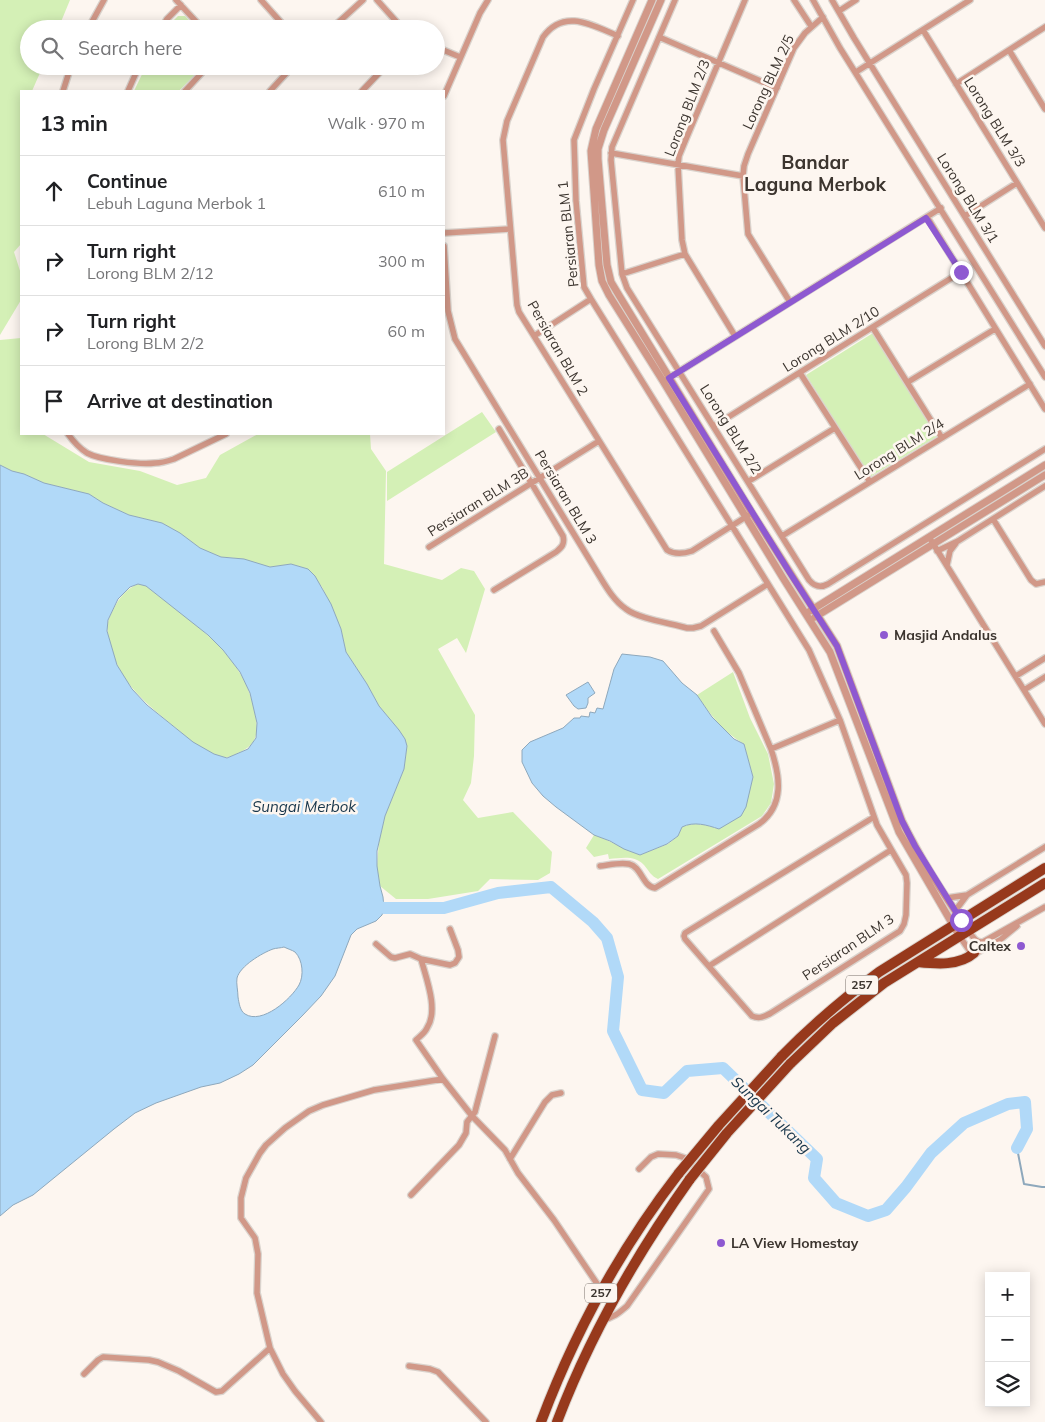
<!DOCTYPE html>
<html lang="en">
<head>
<meta charset="utf-8">
<style>
  :root { --surface:#fff; --page:#f6f6f6; --text:#202124; --muted:#757577; --line:#e0e0e0 }
  body { margin:0; font-family:Mulish,sans-serif; background:var(--page); color:var(--text) }
  .controls { position:absolute; right:15px; bottom:15px; display:grid; overflow:hidden; border-radius:0px; box-shadow:0 2px 12px #0003 }
  .controls button { width:45px; height:45px; display:grid; place-items:center; padding:0; border:0; border-bottom:1px solid var(--line); background:var(--surface); color:var(--text); font:25px sans-serif }
  .stop { position:absolute; width:15px; height:15px; margin:-11px; border:4px solid #8e59d1; border-radius:50%; background:#fff }
  .stop.end { background:#8e59d1; border-color:#fff; box-shadow:0 1px 5px #0008 }
  .list { margin:0; padding:0; list-style:none }
  h2 { display:flex; justify-content:space-between; align-items:center; height:65px; margin:0; padding:0 20px; font-size:21px }
  h2 small { font-size:16px; font-weight:400; color:var(--muted) }
  .list li { display:grid; grid-template-columns:32px 1fr auto; gap:15px; align-items:center; box-sizing:border-box; height:70px; padding:0 20px; border-top:1px solid var(--line) }
  .list b { display:block; font-size:19px; white-space:nowrap }
  .list p { margin:0; font-size:16px; white-space:nowrap; color:var(--muted) }
  .list em { font-size:16px; font-style:normal; color:var(--muted) }
  .icon { flex:none; width:28px; height:28px; fill:none; stroke:currentColor; stroke-width:2; stroke-linecap:round; stroke-linejoin:round }
  .map { position:relative; flex:none; width:1045px; height:1422px; overflow:hidden }
  .search { position:absolute; background:var(--surface); box-shadow:0 2px 12px #0003; left:20px; top:20px; width:425px; height:55px; display:flex; align-items:center; gap:12px; box-sizing:border-box; padding:0 18px; border-radius:28px; color:var(--muted); font-size:19px }
  .panel { position:absolute; background:var(--surface); box-shadow:0 2px 12px #0003; left:20px; top:90px; width:425px; height:345px; border-radius:0px }
  .map>svg:first-child { display:block }
</style>
</head>
<body>
<div class="map">
<svg width="1045" height="1422" viewBox="0 0 1045 1422">
  <rect width="100%" height="100%" fill="#fdf6f0"/>
  <path fill="#d4f0b6" d="M0,0h70l-12,29h-29v37h14l-11,25h-11v153l-7,8 7,22v26l-21,35z
    M178,16h7l12,13h-29l6,-9z
    M146,66h57l-24,25h-45z
    M873,333l65,103 -68,41 -64,-102z
    M21,338v96h22l46,28 51,9 37,14 29,-7 14,-23 38,-21h112l1,15 15,22 -2,93 58,16 19,-12 13,3 11,18 -19,64 -9,-15 -19,11 37,66 -1,41 -3,27 -8,17 15,18 35,-6 39,40 -2,21 -12,7 -48,-1 -12,12 -50,8h-32l-16,-13 -3,-20 2,-25 6,-25 19,-47 3,-23 -2,-7 -6,-9 -20,-24 -12,-22 -21,-32 -5,-23 -7,-17 -12,-25 -14,-18 -17,-5 -21,3 -35,-9 -14,-1 -21,-9 -20,-15 -18,-10 -33,-8 -26,-12 -14,-9 -45,-11 -20,-9 -12,-3 -12,-6v-125z
    M482,412l14,20 -109,69v-29z
    M138,584l8,2c41,33 95,65 107,119 5,21 9,38 -15,48 -4,2 -9,5 -14,4 -18,-3 -34,-17 -48,-29 -28,-23 -57,-45 -65,-82 -4,-16 -6,-21 2,-36 6,-12 13,-21 25,-26z
    M733,672l17,46 18,36 6,30 -3,19 -9,13 -104,63c-7,-3 -9,-8 -14,-14 -9,-10 -22,-7 -35,-6l-1,-5 -14,3 -8,-9 8,-13c17,6 30,14 46,20l28,-11 10,-8 4,-9c12,-6 25,-2 37,2l30,-39 4,-13 -9,-33c-21,-12 -34,-30 -47,-49z"/>
  <path fill="#b1d9f8" stroke="#8ea8bc" fill-rule="evenodd" d="M0,465l12,6 12,3 20,9 45,11 14,9 26,12 33,8 18,10 20,15 21,9 23,2 26,8 21,-3 17,5 7,7 16,28 10,25 5,23 21,32 12,22 20,24 6,9 2,7 -3,23 -19,47 -8,35v15l3,20 3,11 1,11 -2,7 -6,6 -19,8 -6,6 -16,41 -14,20 -19,20 -49,49 -14,9 -19,9 -19,4 -45,16 -21,10 -21,16 -81,66 -20,10 -13,11zM138,584l8,2 62,49 15,15 17,22 10,21 7,30 -1,15 -8,11 -21,9 -13,-4 -21,-12 -46,-37 -15,-16 -15,-24 -10,-34 1,-11 10,-21 12,-12zM284,947c4,2 8,3 11,5 8,8 9,24 4,33 -8,14 -37,40 -54,29 -5,-3 -6,-11 -7,-17 0,-6 -2,-14 -1,-19 3,-12 25,-25 36,-29 3,-1 8,-1 11,-2z
    M622,654l28,3 13,4 19,22 15,12 15,22 22,22 10,5 9,33 -7,30 -5,9 -22,13c-12,-4 -25,-8 -37,-2l-4,9 -11,8 -27,11 -16,-6 -14,-8 -16,-6 -38,-28 -13,-11 -11,-13 -10,-21v-12l8,-8 33,-14 11,-10h6l1,-2 8,1 1,-5 5,1 2,-5 6,1 11,-40z
    M588,682l7,11 -7,5v5l-2,5 -8,1 -4,-3 -8,-11z"/>
  <g fill="none" stroke-linecap="round" stroke-linejoin="round">
    <path stroke="#8ea8bc" stroke-width="2" d="M1017,1148l7,36 18,3h3"/>
    <path stroke="#b1d9f8" stroke-width="12" d="M369,904l15,4h60l54,-15 53,-6 42,35 14,16 11,39 -5,54 29,59 22,3 23,-22 36,-3 94,91 -3,19 22,25 32,13 18,-6 20,-23 25,-34 33,-30 44,-19 17,-2 2,27 -10,19"/>
    <g stroke="#dad3cd" stroke-width="8">
      <path id="minor" d="M176,0l27,29
        M261,0l26,29
        M377,0l26,29
        M633,0l-39,89 -20,51 2,61 8,86 7,12 218,351 31,70 37,105 29,50 1,8 -1,32 -2,9 -4,7 -129,82c-7,4 -12,6 -19,3l-67,-77 -1,-3 1,-3 189,-116
        M675,0l-63,147 -1,13 11,114 5,14 182,292c6,7 12,8 19,4l217,-135
        M794,0l17,26
        M813,0l27,48 205,329
        M832,0l22,38 191,308
        M839,11l17,-11
        M88,29l16,-29
        M161,29l6,-10 14,-14
        M331,29l32,-29
        M923,30l122,198
        M618,36c-26,-11 -54,-28 -75,1l-36,84 -4,19 14,165 2,7 15,24 133,214c8,5 16,4 25,1l60,-38
        M659,37l118,51
        M436,47l24,10
        M1009,50l36,59
        M856,72l114,-72
        M956,84l89,-57
        M63,91l8,-25
        M128,91l11,-25
        M185,91l23,-25
        M270,91l23,-25
        M362,91l18,-19
        M444,96l36,-83 8,-13
        M611,153l132,23
        M965,216l52,-33
        M927,217l118,192
        M444,233l66,-4
        M444,246l4,65 7,28 142,233c8,13 16,28 29,37 13,10 44,14 61,19h6l8,-2 67,-42
        M622,274l63,-20
        M790,302l-42,-68 -5,-58 1,-10 4,-12 46,-106 11,-15 18,-16
        M873,328l69,110
        M534,336l57,-37
        M735,336l-50,-82 -3,-14 -4,-75 1,-9 7,-17 59,-139
        M800,373l70,109
        M667,379l274,-171
        M908,382l87,-53
        M714,426l247,-154
        M68,434c5,7 11,14 19,19 13,7 53,12 68,10 7,0 13,-2 19,-4l52,-25
        M749,481l86,-53
        M993,519l38,61 5,4 9,-2
        M782,536l248,-152
        M929,537l116,187
        M429,547l170,-106
        M937,551l21,-10 87,-55
        M947,565l3,-14 6,-8
        M494,590l62,-38c6,-5 9,-8 7,-16l-64,-107
        M1016,676l29,-18
        M1024,690l21,-13
        M771,749l69,-29
        M600,866c9,-1 20,-4 29,-2 13,3 13,22 26,24l104,-64c26,-19 21,-48 12,-75l-32,-76 -25,-42
        M947,898l20,-3
        M955,911l12,-16 78,-48
        M969,931c4,6 7,12 14,11l62,-35
        M960,937l9,13 5,3 4,-1 22,-12 17,-14
        M376,944l15,13 4,1 15,-4 11,5 29,6 5,-2 4,-6 -1,-7 -8,-21
        M421,959c5,19 18,51 6,69 -2,5 -7,8 -11,12l27,39 29,37 33,34 13,23 36,47 48,71
        M709,966l182,-116
        M510,1159l35,-57 7,-7 9,-2
        M411,1195l48,-50 7,-12 1,-11 8,-10 1,-4 19,-72
        M602,1320c11,-2 17,-7 25,-14l82,-117 -3,-12 -21,-19 -9,-3 -18,-1 -7,3 -12,12
        M409,1366l21,3 8,3 48,50
        M84,1374l14,-14 5,-3 46,3 9,2 21,9 37,21 6,-1 48,-43
        M321,1422l-26,-31 -12,-17 -13,-26 -13,-55 1,-39 -3,-16 -14,-20v-20l5,-20 14,-25 6,-8 19,-17 24,-17 14,-6 51,-15 69,-11"/>
    </g>
    <g stroke="#dad3cd" stroke-width="9">
      <path id="tertiary" d="M652,0l-56,129 -3,13 -2,9 8,114 3,16 7,14 54,86 120,197 47,74 69,180 61,105
        M661,0l-57,130 -6,19v10l9,106 4,17 9,15 132,216 85,133 65,175c19,39 43,76 67,110
        M810,611l235,-146
        M815,617l230,-142"/>
    </g>
    <g stroke="#dad3cd" stroke-width="12">
      <path id="trunk" d="M918,962c19,2 41,4 56,-9
        M781,1057c30,-31 63,-59 98,-85l166,-104
        M790,1064l43,-41 51,-40 161,-100
        M541,1422c33,-88 80,-174 138,-249
        M557,1422c33,-87 79,-167 133,-243"/>
    </g>
    <use href="#minor" stroke="#d19888" stroke-width="5.5"/>
    <use href="#tertiary" stroke="#d19888" stroke-width="7"/>
    <use href="#trunk" stroke="#97391c" stroke-width="10"/>
    <g stroke="#dad3cd" stroke-width="12" stroke-linecap="butt">
      <path id="trunk-bridge" d="M679,1173l40,-48 62,-68
        M690,1179l37,-46 63,-69"/>
    </g>
    <use href="#trunk-bridge" stroke="#97391c" stroke-width="10"/>
  </g>
  <g fill="none" stroke-linecap="round" stroke-linejoin="round">
    <path stroke="#8e59d1" stroke-width="6" d="M961,272l-35,-54 -257,160 121,195 47,73 65,175 13,25 46,74"/>
  </g>
  <g fill="#8e59d1" stroke="#fdf6f0" stroke-width="2">
    <circle cx="884" cy="635" r="5"/>
    <circle cx="1021" cy="946" r="5"/>
    <circle cx="721" cy="1243" r="5"/>
  </g>
  <g text-anchor="middle" stroke-width="5" stroke-linejoin="round" paint-order="stroke">
    <g fill="#fdf6f0" stroke="#766f69" stroke-width="1">
      <rect x="846" y="975.5" width="32" height="19" rx="4"/>
      <rect x="585" y="1283.5" width="32" height="19" rx="4"/>
    </g>
    <g font-size="12" font-weight="bold" fill="#3c352f">
      <text x="862" y="989">257</text>
      <text x="601" y="1297">257</text>
    </g>
    <g font-size="14" fill="#3c352f" stroke="#fdf6f0">
      <text transform="translate(768 82) rotate(-65)" y="5">Lorong BLM 2/5</text>
      <text transform="translate(687 108) rotate(-69)" y="5">Lorong BLM 2/3</text>
      <text transform="translate(995 122) rotate(58)" y="5">Lorong BLM 3/3</text>
      <text transform="translate(968 198) rotate(58)" y="5">Lorong BLM 3/1</text>
      <text transform="translate(568 234) rotate(-96)" y="5">Persiaran BLM 1</text>
      <text transform="translate(831 339) rotate(-32)" y="5">Lorong BLM 2/10</text>
      <text transform="translate(558 348) rotate(60)" y="5">Persiaran BLM 2</text>
      <text transform="translate(731 429) rotate(58)" y="5">Lorong BLM 2/2</text>
      <text transform="translate(899 449) rotate(-32)" y="5">Lorong BLM 2/4</text>
      <text transform="translate(566 497) rotate(59)" y="5">Persiaran BLM 3</text>
      <text transform="translate(478 502) rotate(-32)" y="5">Persiaran BLM 3B</text>
      <text transform="translate(848 947) rotate(-34)" y="5">Persiaran BLM 3</text>
    </g>
    <g font-size="14" font-weight="bold" fill="#3c352f" stroke="#fdf6f0" text-anchor="start">
      <text x="894" y="640">Masjid Andalus</text>
      <text x="1011" y="951" text-anchor="end">Caltex</text>
      <text x="731" y="1248">LA View Homestay</text>
    </g>
    <g font-size="15" font-style="italic" fill="#17354a" stroke="#fdf6f0">
      <text x="304" y="812">Sungai Merbok</text>
      <text transform="translate(771 1115) rotate(44)" y="5">Sungai Tukang</text>
    </g>
    <g font-size="19" font-weight="bold" fill="#3c352f" stroke="#fdf6f0">
      <text x="815" y="169">Bandar<tspan x="815" dy="22">Laguna Merbok</tspan></text>
    </g>
  </g>
</svg>
<div class="controls">
<button>+</button>
<button>−</button>
<button><svg class="icon" aria-label="layers" viewBox="0 0 24 24"><path d="M12 4l9 5-9 5-9-5zM3 14l9 5 9-5"/></svg></button>
</div>
<div class="stop" style="left:961px;top:920px"></div>
<div class="stop end" style="left:961px;top:272px"></div>
<div class="search"><svg class="icon" aria-label="search" viewBox="0 0 24 24"><circle cx="10" cy="10" r="6"/><path d="M15 15l6 6"/></svg>Search here</div>
<section class="panel">
<h2>13 min<small>Walk · 970 m</small></h2>
<ul class="list">
<li><svg class="icon" aria-label="ahead" viewBox="0 0 24 24"><path d="M12 20V5M6 11l6-6 6 6"/></svg><div><b>Continue</b><p>Lebuh Laguna Merbok 1</p></div><em>610 m</em></li>
<li><svg class="icon" aria-label="right" viewBox="0 0 24 24"><path d="M7 20v-9h11M14 6l5 5-5 5"/></svg><div><b>Turn right</b><p>Lorong BLM 2/12</p></div><em>300 m</em></li>
<li><svg class="icon" aria-label="right" viewBox="0 0 24 24"><path d="M7 20v-9h11M14 6l5 5-5 5"/></svg><div><b>Turn right</b><p>Lorong BLM 2/2</p></div><em>60 m</em></li>
<li><svg class="icon" aria-label="arrive" viewBox="0 0 24 24"><path d="M6 21V4h12l-3 4 3 4H6"/></svg><div><b>Arrive at destination</b></div></li>
</ul>
</section>
</div>
</body>
</html>
